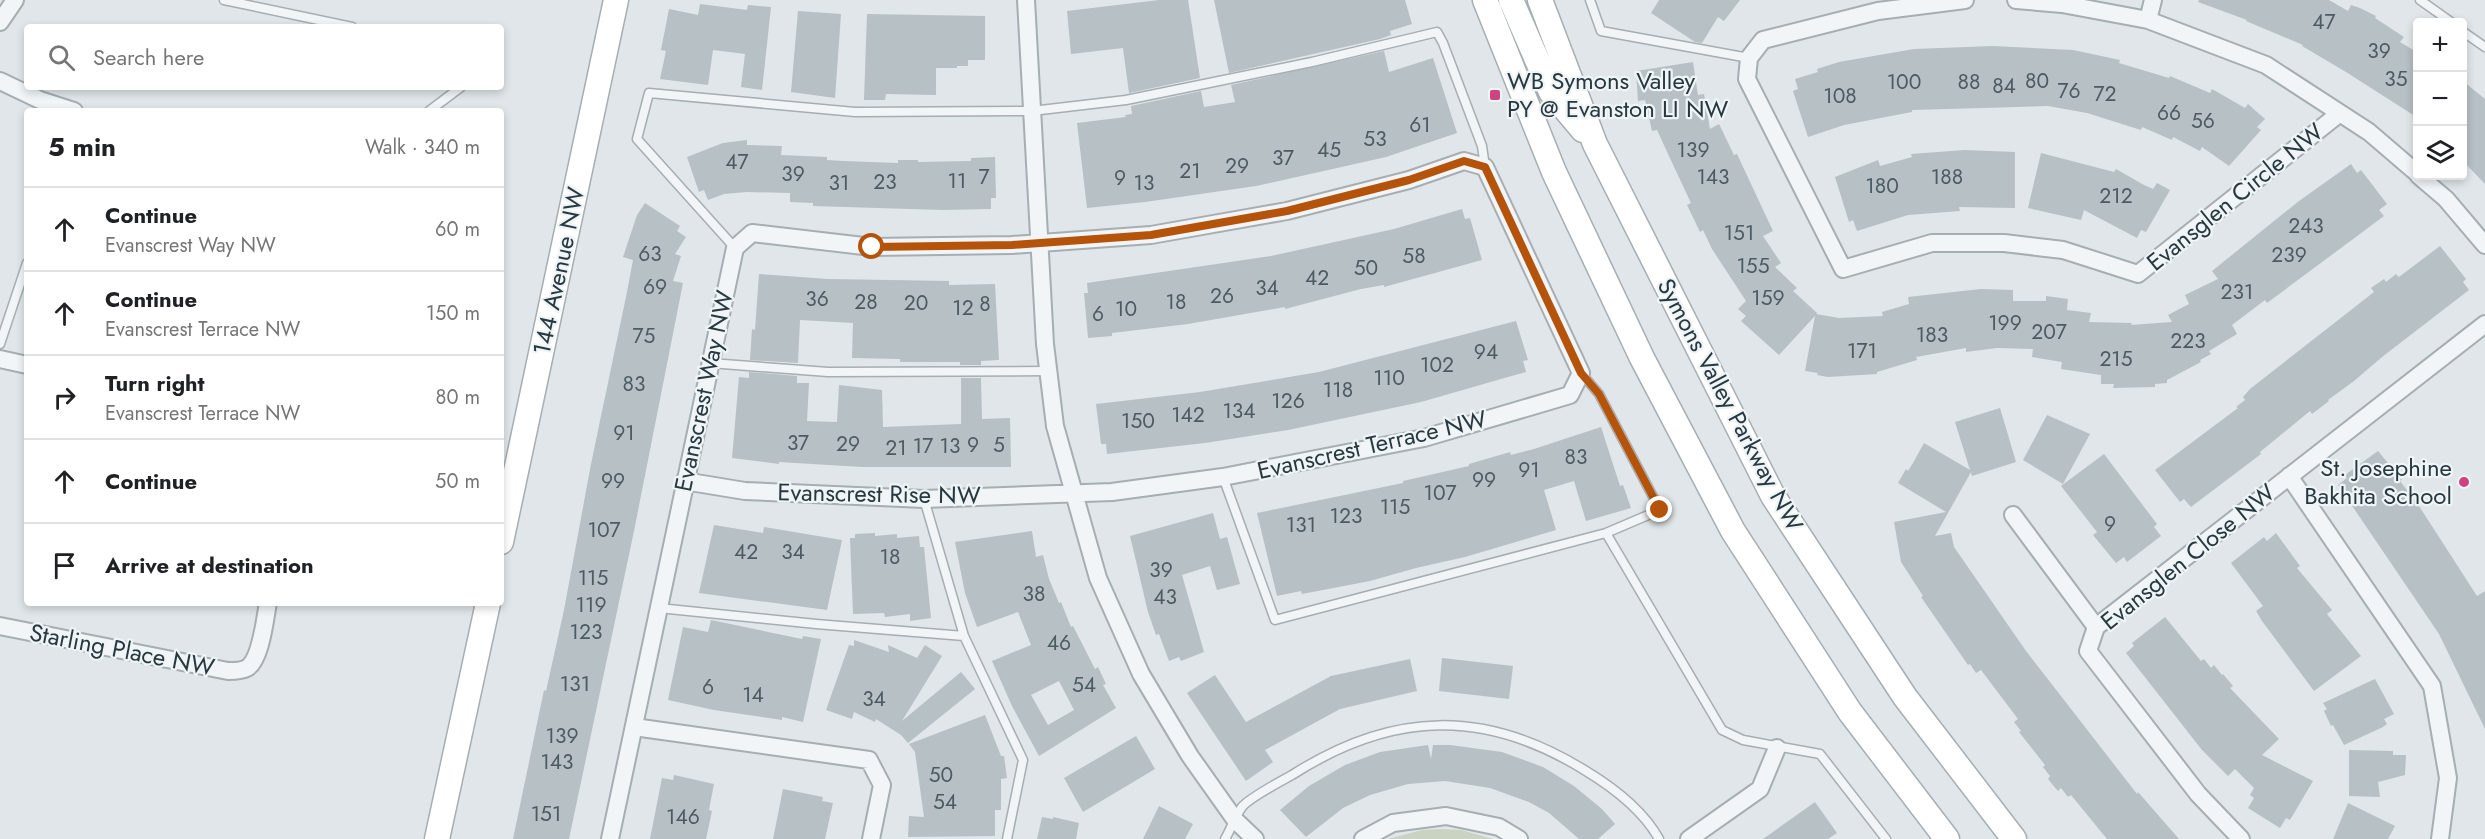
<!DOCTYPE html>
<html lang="en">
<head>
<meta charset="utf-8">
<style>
  :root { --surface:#fff; --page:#f6f6f6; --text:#202124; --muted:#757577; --line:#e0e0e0 }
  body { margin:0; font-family:Jost,sans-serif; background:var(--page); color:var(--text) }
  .controls { position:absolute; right:18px; top:18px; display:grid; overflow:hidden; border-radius:6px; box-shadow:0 3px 9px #0003 }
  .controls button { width:54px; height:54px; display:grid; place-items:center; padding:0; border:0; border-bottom:2px solid var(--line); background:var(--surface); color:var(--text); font:30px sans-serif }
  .stop { position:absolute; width:18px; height:18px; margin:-14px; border:4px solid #b45309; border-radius:50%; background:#fff }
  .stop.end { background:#b45309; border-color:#fff; box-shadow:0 2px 6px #0008 }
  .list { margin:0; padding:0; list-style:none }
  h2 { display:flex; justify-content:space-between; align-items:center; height:78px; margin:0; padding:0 24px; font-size:26px }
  h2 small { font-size:20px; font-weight:400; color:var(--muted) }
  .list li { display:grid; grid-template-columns:39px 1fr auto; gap:18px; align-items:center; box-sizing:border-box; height:84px; padding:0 24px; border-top:2px solid var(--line) }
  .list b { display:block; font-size:22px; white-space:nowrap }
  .list p { margin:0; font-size:20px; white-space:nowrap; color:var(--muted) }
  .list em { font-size:20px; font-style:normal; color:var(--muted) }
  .icon { flex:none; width:33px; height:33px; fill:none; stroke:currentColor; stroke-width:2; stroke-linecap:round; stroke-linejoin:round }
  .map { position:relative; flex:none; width:2485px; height:839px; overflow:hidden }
  .search { position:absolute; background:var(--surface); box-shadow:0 3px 9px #0003; left:24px; top:24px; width:480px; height:66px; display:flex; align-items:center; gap:15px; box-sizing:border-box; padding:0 21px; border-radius:6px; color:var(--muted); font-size:22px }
  .panel { position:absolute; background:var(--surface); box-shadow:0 3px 9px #0003; left:24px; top:108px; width:480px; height:498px; border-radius:6px }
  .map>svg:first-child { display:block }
</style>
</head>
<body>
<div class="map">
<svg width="2485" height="839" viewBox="0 0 2485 839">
  <rect width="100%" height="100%" fill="#e0e6e9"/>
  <path fill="#cad3c1" d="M1442,829l19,1 32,9h-105l34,-9z"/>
  <path fill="#b7c0c5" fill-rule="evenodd" d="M1159,0h29l12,78 -71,15 -6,-45 -52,6 -4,-43z
    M1214,0h191l7,24 -22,7 1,4 -11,4 -151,34z
    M1659,0h81l-16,21 -6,-4 -16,26 -7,-1 -44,-29z
    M2199,0h130l19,11 3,-6 9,3 16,8 -1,2 29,19 -4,5 18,11v65l-72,-46 -44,-26 1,-1 -57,-24 1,-1 -49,-18z
    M700,4l47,6 1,-5 23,2 -9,83 -21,-3 4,-33 -32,-4 -5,35 -48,-6 6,-28 -5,-1 8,-41 29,6z
    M798,11l43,3 -6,84 -44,-6z
    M867,14l118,2v44h-17v6h-11v2h-21v27l-50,-1 -1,6h-21z
    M1993,46l80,4 47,10 -1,3 50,15 1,-2 40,17 2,-4 33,19 3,-4 17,15 -8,8 4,3 -32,36 -27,-19 -2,4 -27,-14 -1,3 -30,-13 -1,3 -54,-17 -39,-7 -136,4v2l-68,13 -36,12 -15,-46 5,-2 -3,-10 23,-7 -1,-3 22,-7 75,-13z
    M1384,51l5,21 44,-14 24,75 -71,24 -130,29 -111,16 -58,6 -10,-85 49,-6 -1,-2 7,-1 -1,-8 70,-15 3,16 31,-5 -4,-17z
    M1693,62l5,33 6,-1 6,35 9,-5 15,31 3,-1 36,77 -10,5 18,27 -6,4 22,21 -4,3 24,22 -1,1 23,4 44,-2 -1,-4 27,-8 -1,-7 73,-8 32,1v11h33v-5l22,3 -1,11 24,3 -2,9 43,1 -1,2 41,-3 -4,-7 21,-11 -4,-9 33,-16 -6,-8 87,-70 52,-37 6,9 4,-3 26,34 -8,6 5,6 -117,87 -2,-3 -33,25 5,9 -28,17 2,3 -11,6 1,2 -34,18v3l-12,1v3l-42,1 1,-4h-13v-9l-40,-6 1,-7 -30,-5 1,-8 -36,-1 -31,4v-4l-50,9 1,3 -40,12v2l-49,3 -11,-2 1,-2 -13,-2 10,-55 -36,39 -38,-34 5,-5 -8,-7 8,-8 -34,-52 -9,-19 -3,2 -13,-27 4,-2 -16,-34 -18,-39 -5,1 -7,-31 -7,1 -2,-30z
    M2463,81l22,18v85l-22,-23z
    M747,140v5l35,1 -1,9 46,2v3l16,1 55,2v-3h20v2l53,-1v-3l24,-1 1,41h-5v11l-48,1 -130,-4v-3l-23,-1v-9l-43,-1 -23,2 -16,6 -4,-10 -5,2 -12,-35 36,-14z
    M1965,150l50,2v56l-56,-1 1,4 -52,4 -51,16 -4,-11 -4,2 -14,-45 43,-17 2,6 32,-9 -1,-3z
    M2041,153l73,19 2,-3 28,16 9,4 4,-6 13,7 -24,42 -5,-2 -4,8 -53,-28 -3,10 -53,-12z
    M645,203l35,23 -3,5 9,6 -11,17 6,2 -8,25 10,2 -49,248 -65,308h-56l31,-149 2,1 18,-81 27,-146 36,-172 6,-32 -10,-3 14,-42z
    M1462,209l3,10 5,-1 12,42 -98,27v-2l-23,4 -76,20v-2l-97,17 -76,9v3l-24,2 -4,-45h4l-1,-10 184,-27 123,-27z
    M2440,246l26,33 -3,3 6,8 -87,67 -28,24 -26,19 1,1 -17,13 -2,-3 -50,41 1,2 -70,53 -7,-8 -4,3 -25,-32 83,-62 -2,-1 9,-7 -2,-3 7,-8 124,-97 -3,-4 13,-9 2,3 10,-8 3,3z
    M759,274l69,5 121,2v4l46,-1 4,76 -18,1v4h-21v-3h-60v-3l-48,-1 1,-35 -53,-3 -2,43 -48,-3 2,-31 3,1z
    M1516,321l12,39 -5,1 3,11 -18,5 -87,25 -133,28 -83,13 -98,11 -1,-10h-5l-5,-40 104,-12 119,-20z
    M749,372l48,4v7h12l-2,38 30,1 2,-37 43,5 1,37 78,-3v-46h20l1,41 28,-1 1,49h-149l-83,-5v2l-47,-6 7,-81 10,1z
    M2000,408l16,54 -44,14 -1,-4 -36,64 16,-3 3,14 72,104 111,143 1,-2 41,47h-72l-36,-44 -3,2 -7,-9 -3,3 -10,-12 2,-3 -7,-9 2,-2 -26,-33 2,-1 -7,-9 4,-3 -37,-49 -5,3 -6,-9 -2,1 -47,-68 2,-1 -22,-34 -7,-40 52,-10 -48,-29 8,-14 2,2 5,-8 11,-20 46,27 -15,-48z
    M2047,415l43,19 -27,50 -40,-24z
    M1601,427l19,59 3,-1 8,23 -45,13 -12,-40 -30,9 12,40 -91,27 -49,11 -46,13 -68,13 -1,-3 -24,5 -20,-83 146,-30v-2l66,-15v-2l41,-12 1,3 23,-6z
    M2378,451l24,29 -2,1 19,25 58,90 8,-5v138l-46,-95 -101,-149 9,-7 -2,-3z
    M2104,454l53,70 -3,3 7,9 -34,26 -3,-5 -8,6 -23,-28 4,-3 -36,-46z
    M1213,513l7,26 7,-2 13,47 -23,6 -7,-24 -28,9 22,77 -23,9 -2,-4 -10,4 -10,-27 -3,1 -8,-23 -18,-76z
    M714,525l49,8 1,-6 78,13 -15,70 -128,-17z
    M1032,531l4,26 7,-2 6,24 10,24 2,-1 10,25 2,-1 22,43 3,-2 8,17 -3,1 13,23 -77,48 -27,-50 -20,-45 39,-16 -13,-33 -41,15 -12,-34 -10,-51zM1059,681l15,29 -26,15 -17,-30z
    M875,533v3l22,-2v4l22,-2 1,11h4l7,71 -21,3v-7l-25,3 -1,-4 -31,1 -3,-76h5v-4z
    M2276,533l24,33 -3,2 35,42 -5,4 34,42 -47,35 -52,-70 -6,-10 7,-5 -32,-43 33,-26 3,4z
    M2165,617l36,44 3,-2 7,9 3,-3 8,10 1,-1 10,12 -3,2 49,51 -17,16 51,26 -23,39 -4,-2 -6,10 -32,-20 6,-10 -4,-3 4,-7 -19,-19 -7,7 -26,-26 -76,-97 8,-7 -2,-3z
    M711,620l91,19 1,-3 18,3 -18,83 -21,-5v3l-68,-10 -46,-10 15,-73 25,5z
    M854,640l35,12 -1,-7 29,13 8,-13 17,11 -40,65 59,-49 14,17 -67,54 -7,-8 -25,-16 -1,3 -21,-10 -2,7 -26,-9 23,-65 5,1z
    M1442,658l71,8 -4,33 -70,-8z
    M1410,659l7,32 -77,18 -75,41 8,12 -27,19 -59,-88 28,-18 31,47 85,-46z
    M2375,679l19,35 -10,5 3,5 -4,3 -39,18 -11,-20 -2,1 -7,-15 3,-2 -4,-6z
    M985,715l16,41h3l3,22 -6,1v31h-6v26l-87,1 1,-21 15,1 -9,-65 -6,-8z
    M1136,736l19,33 -72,43 -19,-34z
    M1428,745l3,14 2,-14h17l52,7 41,15 31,19 28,23 13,15 -17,15h-19l-30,-26 -20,-11 -39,-14 -45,-7 -37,3 -38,11 -27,13 -37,29 -26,-27 29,-24 36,-21 35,-13z
    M2349,750l44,1v4h13l-1,20 -27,7 2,15 -31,-1z
    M674,775l40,9 -5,26 3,1 -6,28h-56l12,-61 11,2z
    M783,789l40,8 -1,4 11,2 -8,36h-52z
    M1815,802l22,31 -9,6h-65z
    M2348,803l47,23 -7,13h-55z
    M1159,806l34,18 -8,15h-42z
    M1042,817l11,2v-2l26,6 -3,16h-39z"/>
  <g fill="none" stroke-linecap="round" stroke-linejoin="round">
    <g stroke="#a5aeb3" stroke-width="11">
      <path id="service" d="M224,0l128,27
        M1590,0l11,31 148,27
        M2420,0l31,22
        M2462,31l23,16
        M429,111l32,-24
        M735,248l-98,-109 12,-46 206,19 177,-1 94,-11 186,-38 125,-30 6,11 39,103 3,21
        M0,344l27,-81
        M710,363l118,9 220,-1
        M1223,477l52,143 331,-87 54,-23 -61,-116 -18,-21
        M924,499l40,137 59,124 -16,79
        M1606,533l116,197 21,10 77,14 66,85
        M659,608l157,16 148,12
        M1225,839c6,-10 10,-23 17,-32 6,-8 39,-26 50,-32 100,-64 193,-67 294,-4 28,17 57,39 73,68"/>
    </g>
    <g stroke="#a5aeb3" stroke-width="20">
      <path id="minor" d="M1026,0l19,344 10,82 43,152 43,96 49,82 46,65 19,18
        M1965,0l-87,11 -115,29 -14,18 -2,21 96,190 89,-26h72l59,7 75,24 202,-161
        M2016,0l46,4 86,16 118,45 103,67 49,42
        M2148,20l5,-20
        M0,22l15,-22
        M0,81l40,19 34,11
        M2419,176l27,23 39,46
        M0,359l27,6
        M2289,476l143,210 16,92 -8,61
        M2013,515l83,112
        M0,626l228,45c6,0 14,0 19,-3 14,-8 18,-50 21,-65
        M634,727l235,33 13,25 -11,54
        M610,839l125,-591 17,-15 120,14 140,-2 139,-10 136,-24 122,-31 55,-19 21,6 96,206 -11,22 -146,43 -201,39 -111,15 -188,7 -179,-8 -61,-10
        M1363,839l30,-16 53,-7 53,11 20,12
        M1689,839l71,-50 17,-41
        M2241,839l-43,-45 -110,-143 8,-24 389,-303"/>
    </g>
    <g stroke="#a5aeb3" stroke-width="27">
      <path id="secondary" d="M1485,0l69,172 88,186 91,173 117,181 97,127
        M1511,0l40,92 32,38
        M1540,0l55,144 178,352 132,201 109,142
        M501,542l115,-542
        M437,839l51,-236"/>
    </g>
    <use href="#service" stroke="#f2f5f7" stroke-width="8"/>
    <use href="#minor" stroke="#f2f5f7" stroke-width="16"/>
    <use href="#secondary" stroke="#fff" stroke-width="24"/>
  </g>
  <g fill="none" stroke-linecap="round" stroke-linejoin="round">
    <path stroke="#b45309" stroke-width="8" d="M872,247l140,-2 139,-10 136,-24 122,-31 55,-19 21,6 96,206 18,21 61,116"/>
  </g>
  <g fill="#ce4480" stroke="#eff4f6" stroke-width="2">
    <rect x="1489" y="89" width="12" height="12" rx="3"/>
    <circle cx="2464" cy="482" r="6"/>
  </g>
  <g text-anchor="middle" stroke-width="4.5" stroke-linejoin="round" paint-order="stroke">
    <g font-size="21" fill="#4c5a61">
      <text x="2324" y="29">47</text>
      <text x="2379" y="58">39</text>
      <text x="2396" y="86">35</text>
      <text x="2037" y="88">80</text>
      <text x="1904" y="89">100</text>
      <text x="1969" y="89">88</text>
      <text x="2004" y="93">84</text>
      <text x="2069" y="98">76</text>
      <text x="2105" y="101">72</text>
      <text x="1840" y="103">108</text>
      <text x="2169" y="120">66</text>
      <text x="2203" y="128">56</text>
      <text x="1420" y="132">61</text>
      <text x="1375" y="146">53</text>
      <text x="1329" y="157">45</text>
      <text x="1693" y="157">139</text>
      <text x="1283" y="165">37</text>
      <text x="737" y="169">47</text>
      <text x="1237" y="173">29</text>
      <text x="1190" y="178">21</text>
      <text x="793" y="181">39</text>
      <text x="984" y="184">7</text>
      <text x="1713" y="184">143</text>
      <text x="1947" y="184">188</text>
      <text x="1120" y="185">9</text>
      <text x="957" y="188">11</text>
      <text x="885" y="189">23</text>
      <text x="839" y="190">31</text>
      <text x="1144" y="190">13</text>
      <text x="1882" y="193">180</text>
      <text x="2116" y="203">212</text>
      <text x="2306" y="233">243</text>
      <text x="1739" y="240">151</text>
      <text x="650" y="261">63</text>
      <text x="2289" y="262">239</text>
      <text x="1414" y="263">58</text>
      <text x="1753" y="273">155</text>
      <text x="1366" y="275">50</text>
      <text x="1317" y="285">42</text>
      <text x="655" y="294">69</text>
      <text x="1267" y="295">34</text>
      <text x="2237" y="299">231</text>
      <text x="1222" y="303">26</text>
      <text x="1768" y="305">159</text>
      <text x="817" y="306">36</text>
      <text x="866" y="309">28</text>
      <text x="1176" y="309">18</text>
      <text x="916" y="310">20</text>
      <text x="985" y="311">8</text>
      <text x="963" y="315">12</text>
      <text x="1126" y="316">10</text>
      <text x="1098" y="321">6</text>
      <text x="2005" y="330">199</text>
      <text x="2049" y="339">207</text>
      <text x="1932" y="342">183</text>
      <text x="644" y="343">75</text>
      <text x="2188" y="348">223</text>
      <text x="1862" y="358">171</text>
      <text x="1486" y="359">94</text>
      <text x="2116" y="366">215</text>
      <text x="1437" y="372">102</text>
      <text x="1389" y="385">110</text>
      <text x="634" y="391">83</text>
      <text x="1338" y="397">118</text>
      <text x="1288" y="408">126</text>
      <text x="1239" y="418">134</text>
      <text x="1188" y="422">142</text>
      <text x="1138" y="428">150</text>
      <text x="624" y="440">91</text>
      <text x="798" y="450">37</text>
      <text x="848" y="451">29</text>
      <text x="973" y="452">9</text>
      <text x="999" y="452">5</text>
      <text x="923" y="453">17</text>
      <text x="950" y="453">13</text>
      <text x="896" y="455">21</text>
      <text x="1576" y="464">83</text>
      <text x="1529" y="477">91</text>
      <text x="1484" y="487">99</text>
      <text x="613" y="488">99</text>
      <text x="1440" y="500">107</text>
      <text x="1395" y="514">115</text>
      <text x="1346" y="523">123</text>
      <text x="2110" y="531">9</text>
      <text x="1301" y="532">131</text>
      <text x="604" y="537">107</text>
      <text x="746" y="559">42</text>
      <text x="793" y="559">34</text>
      <text x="890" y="564">18</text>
      <text x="1161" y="577">39</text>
      <text x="593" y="585">115</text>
      <text x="1034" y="601">38</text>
      <text x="1165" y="604">43</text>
      <text x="591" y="612">119</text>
      <text x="586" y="639">123</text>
      <text x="1059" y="650">46</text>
      <text x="575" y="691">131</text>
      <text x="1084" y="692">54</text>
      <text x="708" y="694">6</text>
      <text x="753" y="702">14</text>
      <text x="874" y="706">34</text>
      <text x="562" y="743">139</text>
      <text x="557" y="769">143</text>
      <text x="941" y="782">50</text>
      <text x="945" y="809">54</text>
      <text x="546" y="821">151</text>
      <text x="683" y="824">146</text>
    </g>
    <g font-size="24" fill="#283840" stroke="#eff4f6" text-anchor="start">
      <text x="1507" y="89">WB Symons Valley<tspan x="1507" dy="28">PY @ Evanston LI NW</tspan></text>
      <text x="2452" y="476" text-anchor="end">St. Josephine<tspan x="2452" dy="28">Bakhita School</tspan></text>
    </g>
    <g font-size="24" fill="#283840" stroke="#eff4f6">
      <text transform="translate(2235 197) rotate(-39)" y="8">Evansglen Circle NW</text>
      <text transform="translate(559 271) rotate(-78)" y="8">144 Avenue NW</text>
      <text transform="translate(704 391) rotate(-78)" y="8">Evanscrest Way NW</text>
      <text transform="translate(1730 405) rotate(62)" y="8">Symons Valley Parkway NW</text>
      <text transform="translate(1372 445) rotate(-13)" y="8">Evanscrest Terrace NW</text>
      <text transform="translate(879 494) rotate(1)" y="8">Evanscrest Rise NW</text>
      <text transform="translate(2188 557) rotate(-39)" y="8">Evansglen Close NW</text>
      <text transform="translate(122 650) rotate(11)" y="8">Starling Place NW</text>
    </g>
  </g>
</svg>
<div class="controls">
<button>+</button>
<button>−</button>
<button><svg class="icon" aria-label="layers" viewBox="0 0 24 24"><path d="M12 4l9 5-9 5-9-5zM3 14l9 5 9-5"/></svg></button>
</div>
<div class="stop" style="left:872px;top:247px"></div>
<div class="stop end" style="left:1660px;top:510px"></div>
<div class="search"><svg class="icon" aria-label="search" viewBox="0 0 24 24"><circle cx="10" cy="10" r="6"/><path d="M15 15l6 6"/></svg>Search here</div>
<section class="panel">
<h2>5 min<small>Walk · 340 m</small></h2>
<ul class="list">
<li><svg class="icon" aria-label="ahead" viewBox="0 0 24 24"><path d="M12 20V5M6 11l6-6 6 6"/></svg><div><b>Continue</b><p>Evanscrest Way NW</p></div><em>60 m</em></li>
<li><svg class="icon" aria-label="ahead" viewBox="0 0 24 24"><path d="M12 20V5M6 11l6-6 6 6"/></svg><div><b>Continue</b><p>Evanscrest Terrace NW</p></div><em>150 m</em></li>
<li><svg class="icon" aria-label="right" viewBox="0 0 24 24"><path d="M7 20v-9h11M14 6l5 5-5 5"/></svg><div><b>Turn right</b><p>Evanscrest Terrace NW</p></div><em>80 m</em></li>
<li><svg class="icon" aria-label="ahead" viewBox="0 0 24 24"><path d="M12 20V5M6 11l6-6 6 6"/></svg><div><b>Continue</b></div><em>50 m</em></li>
<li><svg class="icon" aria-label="arrive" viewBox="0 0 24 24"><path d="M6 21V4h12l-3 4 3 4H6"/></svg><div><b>Arrive at destination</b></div></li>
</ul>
</section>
</div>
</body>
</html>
